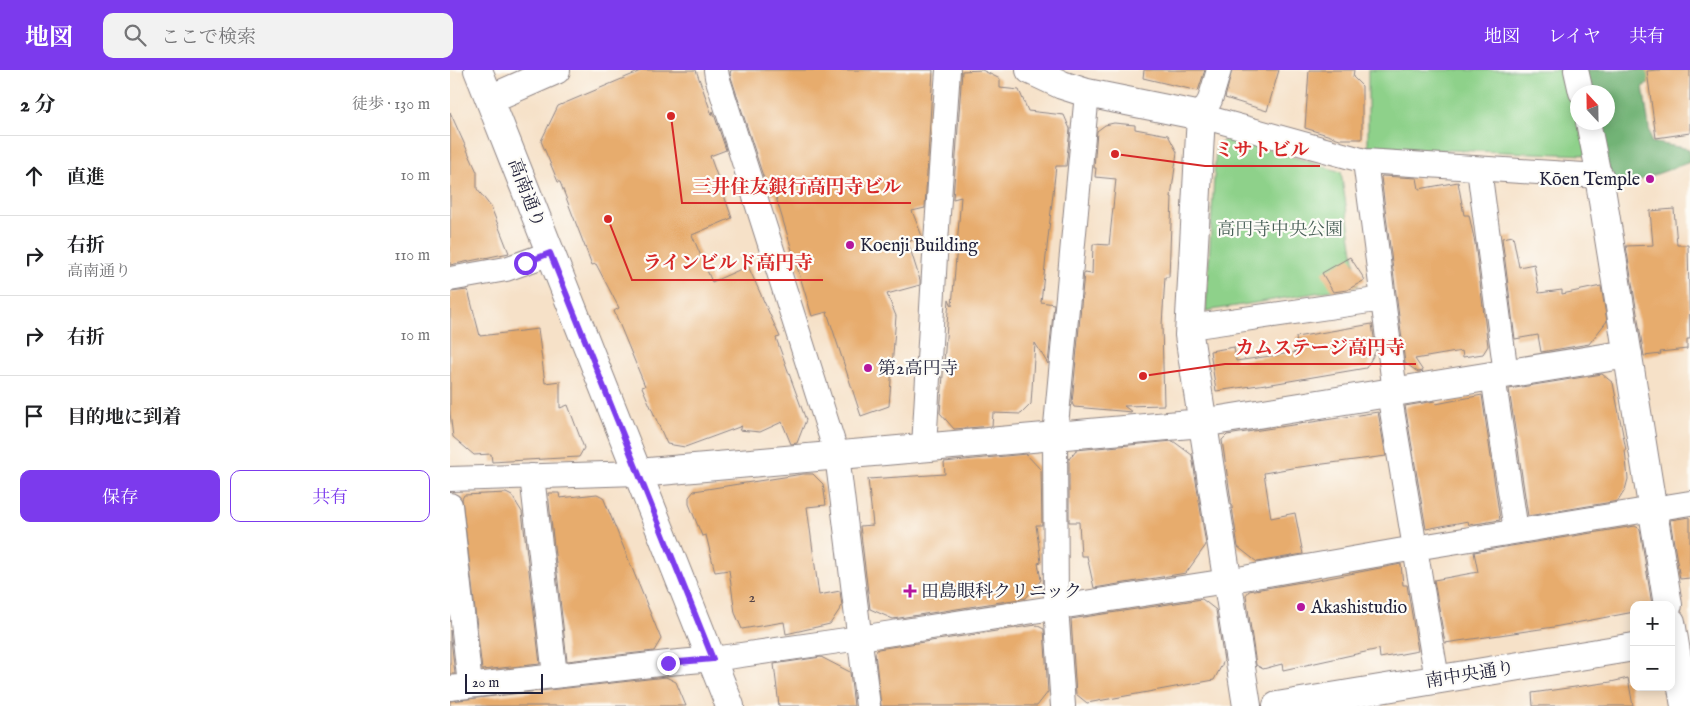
<!DOCTYPE html>
<html lang="ja">
<head>
<meta charset="utf-8">
<style>
  :root { --surface:#fff; --page:#f2f2f2; --text:#202124; --muted:#757577; --line:#e0e0e0; --accent:#7c3aed }
  body { margin:0; font-family:"IM FELL English","Noto Serif JP",serif; background:var(--page); color:var(--text) }
  .controls { position:absolute; right:15px; bottom:15px; display:grid; overflow:hidden; border-radius:10px; box-shadow:0 2px 12px #0003 }
  .controls button { width:45px; height:45px; display:grid; place-items:center; padding:0; border:0; border-bottom:1px solid var(--line); background:var(--surface); color:var(--text); font:25px sans-serif }
  .compass { position:absolute; left:1120px; top:15px; width:45px; height:45px; border-radius:50%; background:var(--surface); box-shadow:0 2px 12px #0003; rotate:338deg }
  .scale { position:absolute; left:15px; bottom:12px; width:78px; box-sizing:border-box; padding-left:5px; border:2px solid #22223b; border-top:0; font-size:14px; line-height:18px; white-space:nowrap; color:#22223b; -webkit-text-stroke:4px #fdfcf7; paint-order:stroke }
  .stop { position:absolute; width:15px; height:15px; margin:-11px; border:4px solid #7c3aed; border-radius:50%; background:#fff }
  .stop.end { background:#7c3aed; border-color:#fff; box-shadow:0 1px 5px #0008 }
  .list { margin:0; padding:0; list-style:none }
  h2 { display:flex; justify-content:space-between; align-items:center; height:65px; margin:0; padding:0 20px; font-size:21px }
  h2 small { font-size:16px; font-weight:400; color:var(--muted) }
  .list li { display:grid; grid-template-columns:32px 1fr auto; gap:15px; align-items:center; box-sizing:border-box; height:80px; padding:0 20px; border-top:1px solid var(--line) }
  .list b { display:block; font-size:19px; white-space:nowrap }
  .list p { margin:0; font-size:16px; white-space:nowrap; color:var(--muted) }
  .list em { font-size:16px; font-style:normal; color:var(--muted) }
  .actions { display:flex; gap:10px; padding:15px 20px }
  .actions a { flex:1; padding:11px 0; border:1px solid var(--accent); border-radius:10px; text-align:center; font-size:18px; color:var(--accent) }
  .actions .main { background:var(--accent); color:#fff }
  .icon { flex:none; width:28px; height:28px; fill:none; stroke:currentColor; stroke-width:2; stroke-linecap:round; stroke-linejoin:round }
  .map { position:relative; flex:none; width:1240px; height:636px; overflow:hidden }
  header { display:flex; align-items:center; gap:30px; box-sizing:border-box; height:70px; padding:0 25px; background:var(--accent); color:#fff }
  header strong { font-size:24px }
  nav { display:flex; gap:28px; margin-inline-start:auto; font-size:18px }
  .search { width:350px; height:45px; background:var(--page); display:flex; align-items:center; gap:12px; box-sizing:border-box; padding:0 18px; border-radius:10px; color:var(--muted); font-size:19px }
  main { display:flex }
  aside { flex:1; background:var(--surface) }
  .map>svg:first-child { display:block }
</style>
</head>
<body>
<header>
<strong>地図</strong>
<div class="search"><svg class="icon" aria-label="search" viewBox="0 0 24 24"><circle cx="10" cy="10" r="6"/><path d="M15 15l6 6"/></svg>ここで検索</div>
<nav><a>地図</a><a>レイヤ</a><a>共有</a></nav>
</header>
<main>
<aside>
<h2>2 分<small>徒歩 · 130 m</small></h2>
<ul class="list">
<li><svg class="icon" aria-label="ahead" viewBox="0 0 24 24"><path d="M12 20V5M6 11l6-6 6 6"/></svg><div><b>直進</b></div><em>10 m</em></li>
<li><svg class="icon" aria-label="right" viewBox="0 0 24 24"><path d="M7 20v-9h11M14 6l5 5-5 5"/></svg><div><b>右折</b><p>高南通り</p></div><em>110 m</em></li>
<li><svg class="icon" aria-label="right" viewBox="0 0 24 24"><path d="M7 20v-9h11M14 6l5 5-5 5"/></svg><div><b>右折</b></div><em>10 m</em></li>
<li><svg class="icon" aria-label="arrive" viewBox="0 0 24 24"><path d="M6 21V4h12l-3 4 3 4H6"/></svg><div><b>目的地に到着</b></div></li>
</ul>
<div class="actions"><a class="main">保存</a><a>共有</a></div>
</aside>
<div class="map">
<svg width="1240" height="636" viewBox="0 0 1240 636">
  <rect width="100%" height="100%" fill="#fdfcf7"/>
  <filter id="ink" filterUnits="userSpaceOnUse"><feTurbulence type="fractalNoise" baseFrequency=".02" numOctaves="2"/><feDisplacementMap in="SourceGraphic" scale="10" xChannelSelector="R" yChannelSelector="G"/><feConvolveMatrix kernelMatrix="1 2 1 2 8 2 1 2 1" color-interpolation-filters="sRGB"/></filter>
  <filter id="wash" filterUnits="userSpaceOnUse"><feTurbulence type="fractalNoise" baseFrequency=".0096" numOctaves="4" result="noise"/><feDisplacementMap in="SourceGraphic" scale="20" xChannelSelector="R" yChannelSelector="G"/><feGaussianBlur stdDeviation="1.12" result="paint"/><feColorMatrix in="noise" values="0 0 0 0 0 0 0 0 0 0 0 0 0 0 0 0 0 1.4 0 .05"/><feComposite in="paint" operator="in"/></filter>
  <g filter="url(#wash)">
    <rect width="100%" height="100%" fill="#f6e1c8"/>
    <path fill="#8ed18a" stroke="#587a62" d="M918,0h199l11,52 9,33 -219,-8z
      M780,67l111,35 17,114 -152,25 10,-165z"/>
    <path fill="#72b376" stroke="#4a6a58" d="M1134,0h99l-40,16 8,56 38,7 1,13 -58,21 -19,1 -16,-61 11,-1v-30h-18z"/>
    <g id="blocks">
      <path fill="#e7ac6d" d="M193,0h53l16,45 1,-4 13,39 -16,6 22,62 -40,17 20,47 36,-16 32,71 -4,1 30,82 -9,23 -6,1 -9,-22 -22,10 -21,-2 3,-4 -57,21 -18,-3 -25,-57 3,-1 -31,-75 5,-3 -23,-44 -4,1 -32,-83h-2l-17,-41 17,-35z
        M281,0h202l-8,138 -13,3 10,25 -14,6 12,38v5l-33,9 9,22 -7,90 -28,10 -34,-104 -15,4 -37,-122 -4,1 -8,-19 -33,-102z
        M532,0l18,9v9l19,2 9,21 36,4 6,14 -4,37h-10l-15,136 13,2 -6,60 -13,-21 -4,61 -10,10 -28,-1 -1,13 -38,3 -14,-16 9,-114 3,7 9,-109 -8,2 9,-128z
        M694,0h61l-7,21 -55,-13z
        M782,0h47l-12,41 -42,-13z
        M859,0h45l-1,7 9,9v53h-22l-35,-11z
        M1207,0h33v63l-34,5 -9,-67z
        M0,42l27,60v17l14,18 18,46 -59,12z
        M664,53l21,2v4l33,6 9,17 -6,45h1l-3,80h-4l-3,48 2,80 -40,1 8,6 -58,-5 -2,-4 12,-130 8,1 1,-30 16,1 7,-66 -21,-2 1,-9h-2l3,-37 8,-6z
        M932,106l35,2 2,11 39,-7 6,33h5l6,28 13,103 -5,8 -20,3 -1,-6 -47,8 8,12 -5,1 -13,-9 -24,-186z
        M1224,139l3,36h11l2,94h-3v10l-27,3 1,2 -17,2 -18,-110 27,-1 -3,-34z
        M1063,166l6,31 15,-3 5,29 23,-3v4l39,-8 6,35 -18,23 -48,8 -3,-17 -23,4 -13,-101z
        M900,187l15,23 -18,10 -14,2 -11,-19z
        M18,220l12,46 58,-7 7,54 15,-2v27l8,-3 16,43 -5,9 -87,5 -1,-8 -17,1 -21,-18 -3,-24v-121z
        M922,254l4,27 -10,17 -100,17v-1l-50,7 -6,-40 24,-4 2,14 62,-9 -2,-15z
        M1152,304l11,9 13,67h-1l3,29 -3,11 -7,11 -90,15 -19,-127z
        M1032,325l18,125 -31,5 -1,-4 -42,8 -21,-123 30,-5 1,3z
        M928,342l8,44 -94,12 -28,5 7,45 24,-5 8,41 -46,8 -19,-15 -16,-107 5,-5z
        M723,371l19,14 14,90 -20,28 -92,15 -7,-32h-6l-2,-34h-10v-63l7,-9z
        M576,384l15,16 1,55h-6l5,37 -3,1 3,17 -15,18 -133,21 -23,-10 -10,-83 13,-1 -5,-46 77,-5 -1,-12z
        M353,404h10l10,10 3,21 -19,2 12,88 21,-4 2,15 -12,18 -44,10 -2,-12 -42,7 -7,-16 -6,-43 -14,2 -9,-37 -4,1 -13,-32v-7l5,-6z
        M56,423l6,3 10,16 18,152 -58,6 -20,-171 2,-4z
        M98,423h11l1,5 37,-4 6,3 58,142 -7,12 -87,10z
        M1240,447v61l-10,1 -10,-59z
        M1185,456l5,3 12,76h-18v7l-80,15 -109,16 -11,-63 44,-8 -4,-20z
        M951,494l2,21h4l11,66 -38,7 -1,-9 -96,21 -1,-6 -19,5 -7,-4 -10,-70 3,-4 59,-10v1z
        M752,529l14,11 8,51 -10,19 -127,23 -11,-9 -5,-75z
        M586,555l8,4 4,63 -11,14h-156l-6,-53 3,-4z
        M0,560l5,44h-5z
        M371,587l29,15 4,34h-75l-5,-42z
        M216,607l10,5 10,24h-236v-5z
        M1178,608l5,28h-100l-1,-13 79,-11z"/>
    </g>
  </g>
  <g filter="url(#ink)">
    <use href="#blocks" fill-opacity="0" stroke="#8c8282" stroke-width="1"/>
    <g fill="none" stroke-linecap="round" stroke-linejoin="round">
      <g stroke="#8c8282" stroke-width="26">
        <path id="street" d="M266,0l1,7 120,378 31,251
          M769,0l-9,30 -9,16 164,45 234,15 -11,-54
          M1126,0l5,22
          M915,91l30,231
          M1029,99l27,205
          M0,209l56,-10 45,-16
          M740,257l193,-28
          M1043,306l23,155
          M939,323l48,286
          M474,377l11,-191 13,-186
          M82,406l23,199
          M0,409l188,-6
          M0,435l20,180
          M0,618l218,-25 45,-4 147,-21 367,-57 188,-33 275,-45
          M613,636l-7,-99 -1,-171 32,-343"/>
      </g>
      <g stroke="#8c8282" stroke-width="30">
        <path id="secondary" d="M28,0l252,636
          M580,0l32,15 25,8 114,23 -12,219 58,371
          M40,29l66,-29
          M1149,106l69,429
          M188,403l564,-50 426,-69
          M1221,552l14,84
          M827,636l357,-59"/>
      </g>
      <use href="#street" stroke="#fff" stroke-width="24"/>
      <use href="#secondary" stroke="#fff" stroke-width="28"/>
    </g>
  </g>
  <g fill="none" stroke-linecap="round" stroke-linejoin="round" filter="url(#ink)">
    <path stroke="#7c3aed" stroke-width="6" d="M75,193l25,-10 163,406 -45,4"/>
  </g>
  <g fill="#b5179e" stroke="#fdfcf7" stroke-width="2">
    <circle cx="1200" cy="109" r="5"/>
    <circle cx="400" cy="175" r="5"/>
    <circle cx="418" cy="298" r="5"/>
    <path d="M457.5 513.5h5v5h5v5h-5v5h-5v-5h-5v-5h5z"/>
    <circle cx="851" cy="537" r="5"/>
  </g>
  <g text-anchor="middle" stroke-width="4.5" stroke-linejoin="round" paint-order="stroke">
    <g font-size="15" fill="#534448">
      <text x="302" y="532">2</text>
    </g>
    <g font-size="18" fill="#22223b" stroke="#fdfcf7" text-anchor="start">
      <text x="1190" y="115" text-anchor="end">Kōen Temple</text>
      <text x="410" y="181">Koenji Building</text>
      <text x="428" y="304">第2高円寺</text>
      <text x="471" y="527">田島眼科クリニック</text>
      <text x="861" y="543">Akashistudio</text>
    </g>
    <g font-size="18" fill="#22223b" stroke="#fdfcf7">
      <text transform="translate(77 123) rotate(69)" y="6">高南通り</text>
      <text transform="translate(1020 604) rotate(-9)" y="6">南中央通り</text>
    </g>
    <g font-size="18" fill="#485f57" stroke="#fdfcf7">
      <text x="830" y="165">高円寺中央公園</text>
    </g>
  </g>
  <path fill="none" stroke="#d62828" stroke-width="2" d="M665 84L755 96H870M221 46L232 133H461M158 149L182 210H373M693 306L775 294H966"/>
  <g fill="#d62828" stroke="#fdfcf7" stroke-width="2">
    <circle cx="665" cy="84" r="5"/>
    <circle cx="221" cy="46" r="5"/>
    <circle cx="158" cy="149" r="5"/>
    <circle cx="693" cy="306" r="5"/>
  </g>
  <g font-size="19" text-anchor="middle" font-weight="bold" fill="#d62828" stroke="#fdfcf7" stroke-width="4.5" stroke-linejoin="round" paint-order="stroke">
    <text x="812" y="86">ミサトビル</text>
    <text x="347" y="123">三井住友銀行高円寺ビル</text>
    <text x="278" y="199">ラインビルド高円寺</text>
    <text x="870" y="284">カムステージ高円寺</text>
  </g>
</svg>
<div class="controls">
<button>+</button>
<button>−</button>
</div>
<svg class="compass" viewBox="-18 -18 36 36"><path d="M0-13l5 13h-10z" fill="#e53935"/><path d="M0 13l5-13h-10z" fill="#757577"/></svg>
<div class="scale">20 m</div>
<div class="stop" style="left:75px;top:193px"></div>
<div class="stop end" style="left:218px;top:593px"></div>
</div>
</main>
</body>
</html>
